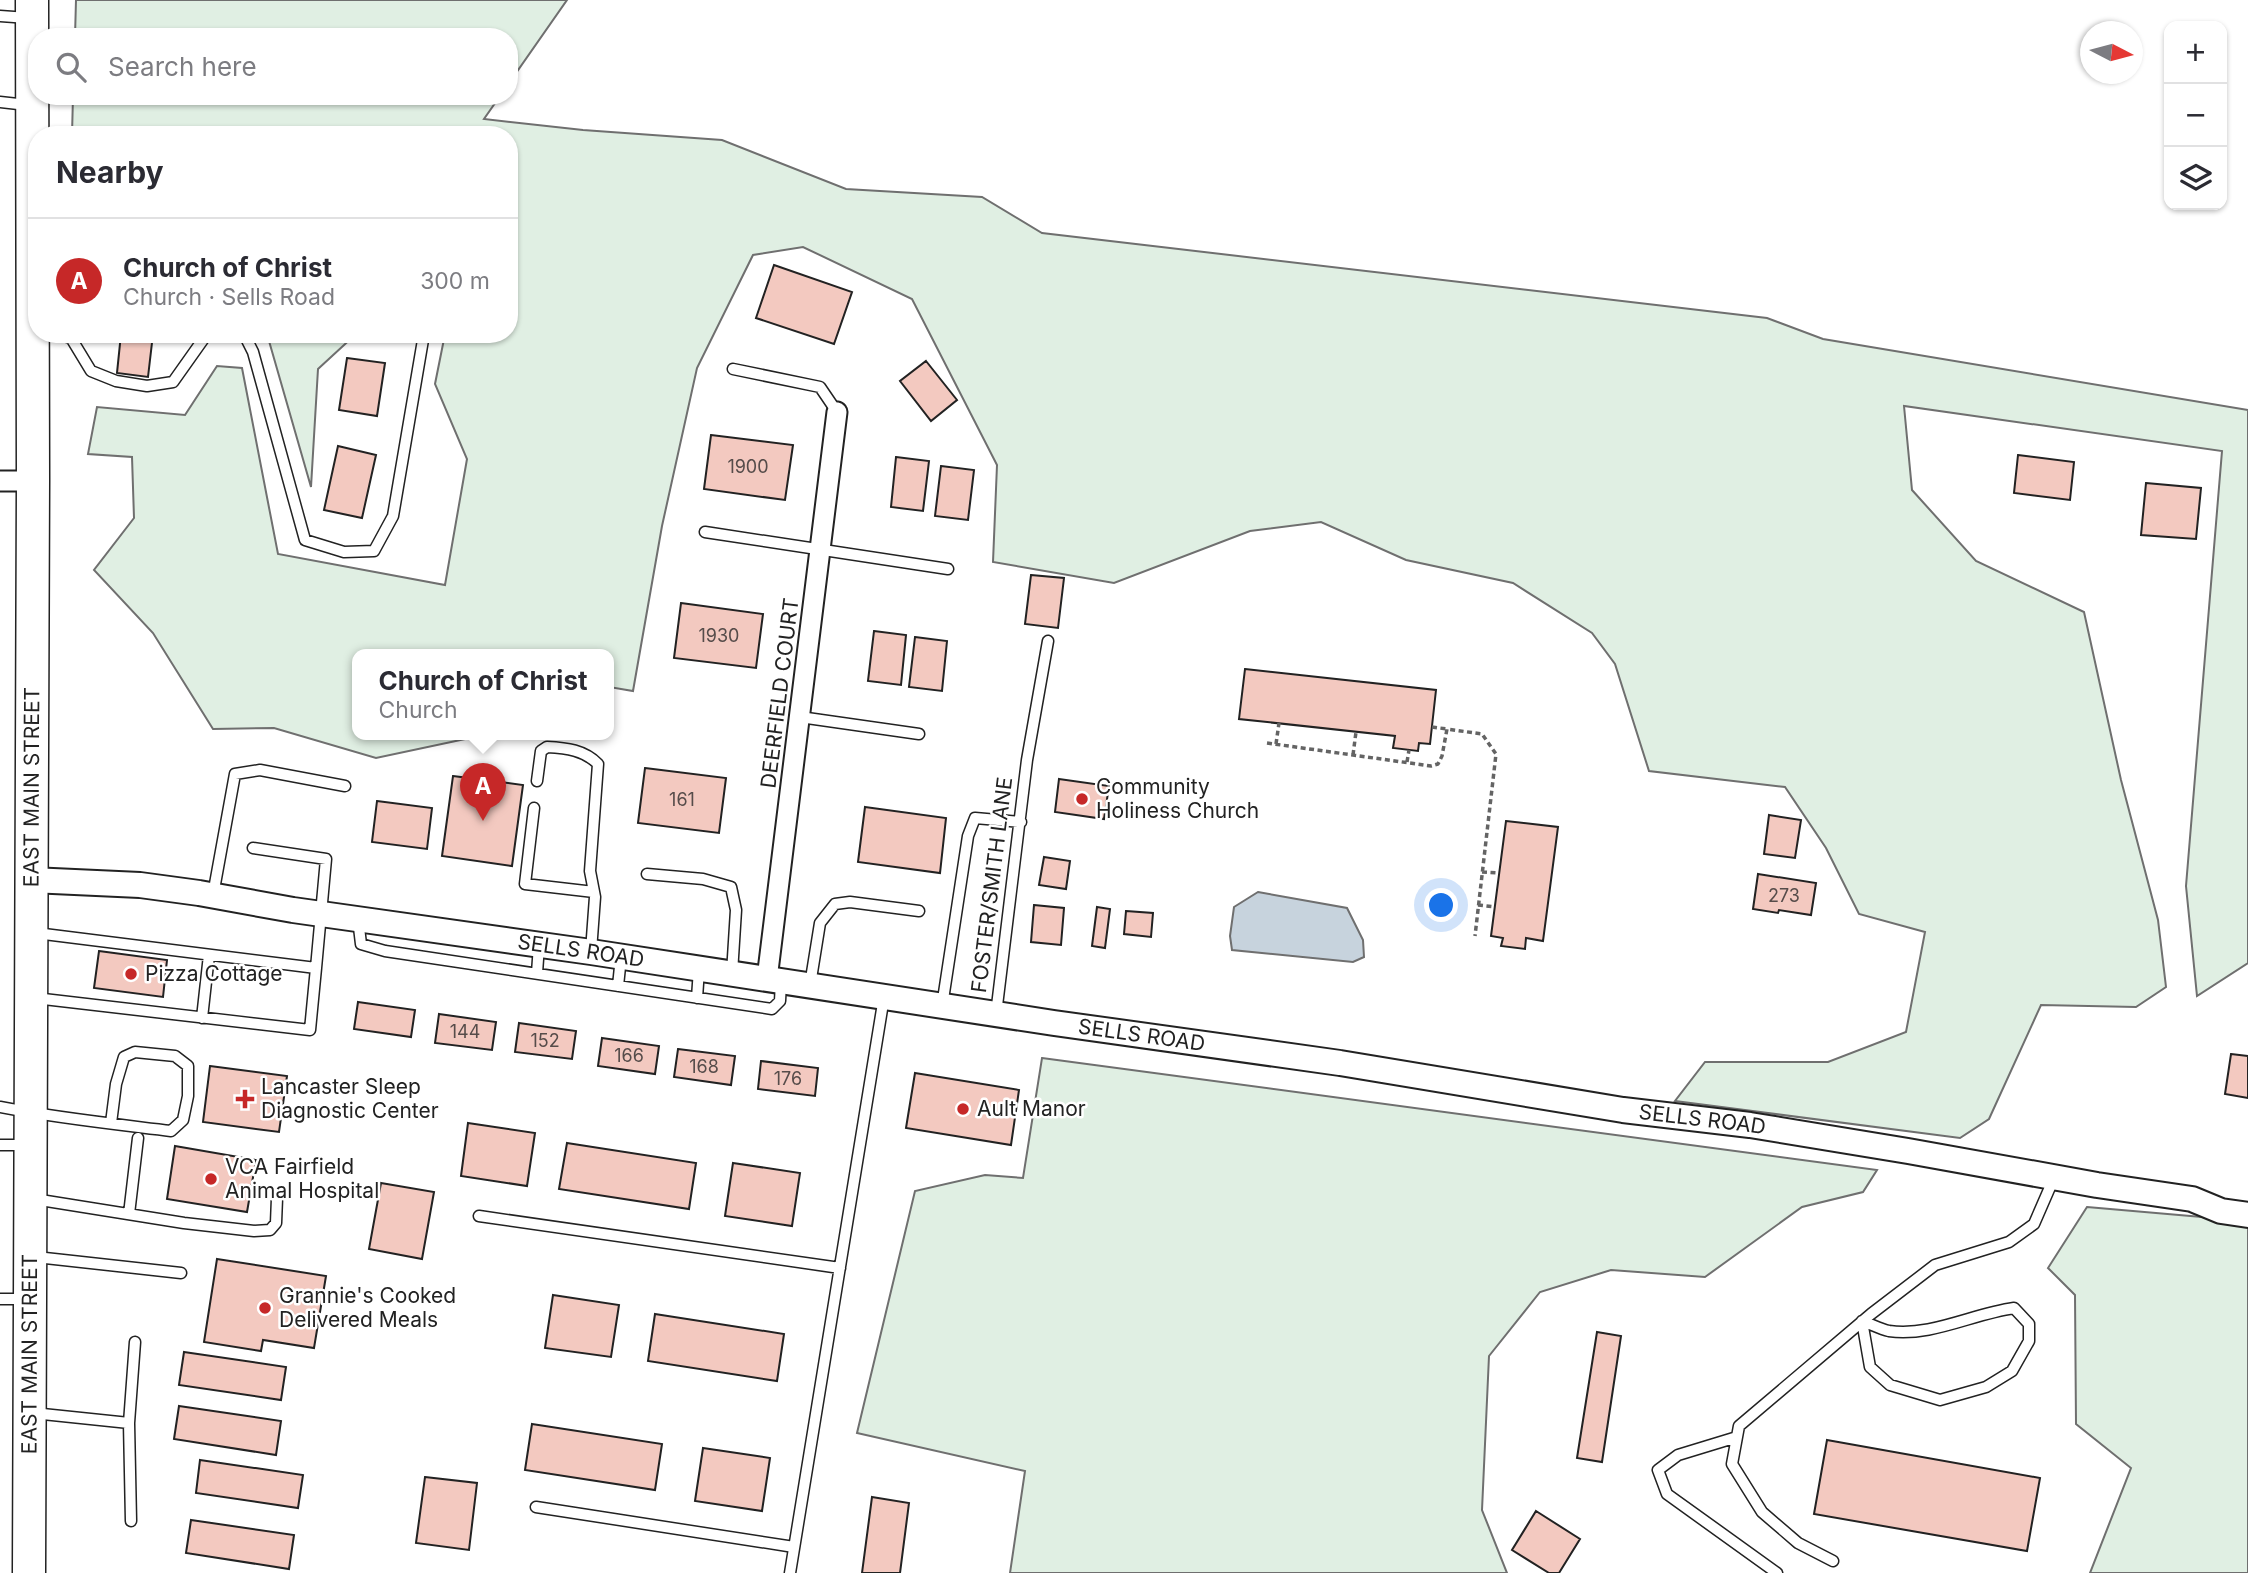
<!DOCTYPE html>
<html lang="en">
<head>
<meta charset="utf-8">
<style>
  :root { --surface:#fff; --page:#f7f7f7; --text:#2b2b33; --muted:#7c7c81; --line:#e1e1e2; --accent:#c62828 }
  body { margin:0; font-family:Inter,sans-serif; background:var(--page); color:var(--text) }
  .controls { position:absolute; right:21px; top:21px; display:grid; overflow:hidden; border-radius:14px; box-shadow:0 2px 5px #0004 }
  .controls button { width:63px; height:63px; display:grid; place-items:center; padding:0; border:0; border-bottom:2px solid var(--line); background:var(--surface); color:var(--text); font:35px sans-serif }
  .compass { position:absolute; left:2080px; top:21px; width:63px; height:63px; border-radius:50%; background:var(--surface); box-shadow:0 2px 5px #0004; rotate:96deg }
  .you { position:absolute; left:1442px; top:906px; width:24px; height:24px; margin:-18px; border:5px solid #fff; border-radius:50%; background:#1a73e8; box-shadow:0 0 0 10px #1a73e833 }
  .badge { display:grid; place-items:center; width:46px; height:46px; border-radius:50%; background:var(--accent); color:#fff; font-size:23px; font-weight:700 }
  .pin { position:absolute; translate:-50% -58px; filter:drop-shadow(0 2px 4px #0008) }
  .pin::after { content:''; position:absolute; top:37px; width:24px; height:21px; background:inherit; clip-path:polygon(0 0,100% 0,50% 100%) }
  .popup { position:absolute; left:352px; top:649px; width:262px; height:91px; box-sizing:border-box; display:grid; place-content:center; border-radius:14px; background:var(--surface); filter:drop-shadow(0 2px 5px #0005); font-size:23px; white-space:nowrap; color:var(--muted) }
  .popup b { font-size:26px; color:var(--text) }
  .popup::after { content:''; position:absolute; left:50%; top:100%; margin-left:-14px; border:14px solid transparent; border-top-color:var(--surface) }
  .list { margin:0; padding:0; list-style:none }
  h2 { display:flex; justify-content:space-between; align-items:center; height:91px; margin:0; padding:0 28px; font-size:30px }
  h2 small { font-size:23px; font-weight:400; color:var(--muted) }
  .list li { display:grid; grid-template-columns:46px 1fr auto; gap:21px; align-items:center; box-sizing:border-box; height:126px; padding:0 28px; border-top:2px solid var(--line) }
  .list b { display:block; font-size:26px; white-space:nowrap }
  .list p { margin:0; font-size:23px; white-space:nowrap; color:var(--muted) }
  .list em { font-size:23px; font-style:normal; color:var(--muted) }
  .icon { flex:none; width:38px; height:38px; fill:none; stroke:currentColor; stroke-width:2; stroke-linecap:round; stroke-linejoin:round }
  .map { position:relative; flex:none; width:2248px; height:1573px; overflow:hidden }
  .search { position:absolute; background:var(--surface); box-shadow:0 2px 5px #0004; left:28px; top:28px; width:490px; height:77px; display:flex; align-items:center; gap:18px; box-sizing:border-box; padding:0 24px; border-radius:28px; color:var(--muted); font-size:26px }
  .panel { position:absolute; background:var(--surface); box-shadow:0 2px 5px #0004; left:28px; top:126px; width:490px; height:217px; border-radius:28px }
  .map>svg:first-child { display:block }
</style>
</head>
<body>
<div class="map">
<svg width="2248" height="1573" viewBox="0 0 2248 1573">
  <rect width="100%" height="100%" fill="#fff"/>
  <path fill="#e0efe3" stroke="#6f6f6f" stroke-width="2" d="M76,0h491l-58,83v-46h-434z
    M73,96h427l-16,23 99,11 139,10 124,49 136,8 60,36 725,85 56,21 425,71v553l-51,33 -11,-110 36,-435 -318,-45 8,84 64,71 108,51 37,168 37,140 8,67 -30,20 -95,-2 -52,114 -29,19 -285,-37 30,-39h123l78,-30 19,-100 -66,-18 -33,-66 -41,-61 -136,-16 -34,-107 -23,-31 -79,-50 -107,-23 -85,-38 -71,9 -136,52 -121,-21 4,-97 -85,-166 -109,-52 -50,8 -56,113 -35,158 -29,165 -24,-4v-32h-252v80h127l-108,23 -102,-30 -61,1 -60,-96 -59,-63 40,-52 -2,-61 -44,-3 9,-47 88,8 32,-49 25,2 36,186 167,31 22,-126 -32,-75 10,-50h64v-199h-437z
    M267,334h89l-38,35 -7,118z
    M1042,1058l835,112 -14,22 -61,15 -97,70 -94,-7 -71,22 -51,64 -7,154 25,63h-497l15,-102 -168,-38 58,-242 70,-16 38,3z
    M2087,1207l161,14v352h-158l41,-105 -55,-44 -1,-129 -27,-27z"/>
  <path fill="#c7d3dd" stroke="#6f6f6f" stroke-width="2" d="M1258,892l89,16 16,32 1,17 -11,5 -121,-12 -2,-14 4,-29z"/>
  <path fill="#f3c9c0" stroke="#222" stroke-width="2" d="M774,265l78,27 -18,52 -78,-26z
    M121,334h32l-5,43 -31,-4z
    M347,358l38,5 -8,53 -38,-6z
    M926,361l31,39 -26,21 -31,-40z
    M711,435l82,10 -8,55 -81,-11z
    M338,446l38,9 -14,63 -38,-8z
    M2018,455l56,7 -4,38 -56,-7z
    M896,457l33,4 -6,50 -32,-4z
    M941,466l33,4 -6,50 -33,-4z
    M2146,483l55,5 -5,51 -55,-4z
    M1031,575l33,3 -6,50 -33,-4z
    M681,603l82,11 -7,54 -82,-10z
    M874,631l32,4 -5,50 -33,-4z
    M915,637l32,4 -5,50 -33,-4z
    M1245,669l191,21 -6,54 -11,-1 -1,8 -25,-3 2,-12 -156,-17z
    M645,768l81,10 -7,55 -81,-10z
    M453,776l70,9 -11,81 -70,-10z
    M1059,779l50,7 -5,33 -49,-7z
    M377,801l55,7 -5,41 -55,-7z
    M865,807l81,11 -6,55 -82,-11z
    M1769,815l32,5 -6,38 -31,-4z
    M1506,821l52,6 -15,114 -17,-3 -1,11 -24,-3 2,-8 -12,-2z
    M1044,857l26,4 -4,28 -27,-4z
    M1758,874l58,9 -5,32 -32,-5 -1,3 -25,-4z
    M1034,905l30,3 -3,37 -30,-3z
    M1097,907l13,2 -5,39 -13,-2z
    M1126,911l27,2 -2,24 -27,-3z
    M99,951l68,9 -4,37 -69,-9z
    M358,1002l57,8 -4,27 -57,-8z
    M439,1014l57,8 -4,28 -57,-7z
    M519,1023l57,8 -4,28 -57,-7z
    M602,1038l57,8 -4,28 -57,-8z
    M678,1049l57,7 -4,29 -57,-8z
    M2231,1054l17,2v42l-23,-4z
    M761,1061l57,7 -3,28 -57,-7z
    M210,1066l77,10 -8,56 -76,-10z
    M915,1073l104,17 -8,55 -105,-17z
    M468,1123l67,10 -8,53 -66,-10z
    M567,1143l129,20 -7,46 -130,-20z
    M175,1146l81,14 -9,52 -80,-13z
    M733,1163l67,10 -8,53 -67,-10z
    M381,1183l53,9 -12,67 -53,-10z
    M217,1259l109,17 -12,72 -51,-8 -2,11 -57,-9z
    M553,1295l66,10 -8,52 -66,-9z
    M655,1314l129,20 -7,47 -129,-20z
    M1597,1332l24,4 -19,126 -25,-4z
    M184,1352l102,15 -5,33 -102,-15z
    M179,1406l102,15 -5,34 -102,-16z
    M532,1424l130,20 -7,46 -130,-20z
    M1827,1440l213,38 -13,73 -213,-37z
    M703,1448l67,10 -8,53 -67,-10z
    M200,1460l103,15 -5,33 -102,-15z
    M425,1477l52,6 -8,67 -53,-7z
    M872,1497l37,6 -9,70h-38z
    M1536,1511l44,28 -21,34h-10l-37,-23z
    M191,1520l103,15 -5,34 -103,-16z"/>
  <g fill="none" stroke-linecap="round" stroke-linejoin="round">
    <g stroke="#222" stroke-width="13">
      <path id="service" d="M0,16l28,2
        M0,102l27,3
        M57,334l14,4 20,33 25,10 31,5 26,-4 34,-48
        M244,334l9,18 52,188 39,12 30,-1 19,-35 31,-182
        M733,369l87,18 17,25
        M705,532l243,37
        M800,717l119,17
        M537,781l4,-30 6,-4c20,1 37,3 51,17l-8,107 5,26 -4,54
        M534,808l-9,76 69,8
        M253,848l73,11 -10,109
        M647,874l56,5 28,8 5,23 -4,63
        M213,895l22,-121 25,-4 85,16
        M358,919l3,25 24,7 387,58 8,-8 1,-19
        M537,973l2,-28
        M810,985l10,-62 15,-19 15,-2 69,9
        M618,986l3,-29
        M35,998l275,32 6,-62 -280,-35
        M697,998l2,-29
        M942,1006l26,-170 7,-18 46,4
        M996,1014l31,-254 21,-119
        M202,1018l7,-63
        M0,1107c56,11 114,17 171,24l12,-11 5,-24v-30l-13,-10 -40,-4 -11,5 -8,27 -5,39
        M0,1145h26
        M34,1199l150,24 70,8 16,-1 6,-7 1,-25
        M129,1214l9,-76
        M479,1216l361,52
        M36,1257l145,16
        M0,1299h27
        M2014,1308l15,16v17l-17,30 -26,16 -46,13 -50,-15 -20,-18 -8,-46c9,3 18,8 27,10 42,6 83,-17 125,-23z
        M33,1413l96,10 2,98
        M129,1423l6,-81
        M1737,1437l-59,18 -20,15 9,24 110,79
        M536,1507l258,40
        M1833,1561l-35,-18 -36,-31 -30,-48 7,-38 132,-112 64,-49 74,-23 25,-18 20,-46
        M790,1573l94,-576"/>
    </g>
    <g stroke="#222" stroke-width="23">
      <path id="minor" d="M0,481h33
        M767,979l70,-567"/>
    </g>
    <g stroke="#222" stroke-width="28">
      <g id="tertiary">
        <path id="s1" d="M31,880l109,5 59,8 94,17 298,42 463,71 286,40 283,47 127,15 158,26 189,34 95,14 29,12 27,4"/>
      </g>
    </g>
    <g stroke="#222" stroke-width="35">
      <g id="primary">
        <path id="s2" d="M29,1573l4,-1092 -1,-481"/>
      </g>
    </g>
    <path stroke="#646464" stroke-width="3.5" stroke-dasharray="5 3.5" stroke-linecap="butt" d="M1432,727l15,2
      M1267,743l164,23 7,-2 4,-8 5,-27 35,5 14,20 -21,182
      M1276,744l3,-21
      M1353,755l3,-23
      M1407,762l2,-12
      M1482,872l17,1
      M1478,905l17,2"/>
    <use href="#service" stroke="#fff" stroke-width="10"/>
    <use href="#minor" stroke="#fff" stroke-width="19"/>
    <use href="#tertiary" stroke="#fff" stroke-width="24"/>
    <use href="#primary" stroke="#fff" stroke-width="32"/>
  </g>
  <g fill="#c62828" stroke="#fff" stroke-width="2.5">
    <circle cx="1082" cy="799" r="7"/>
    <circle cx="131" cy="974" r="7"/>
    <path d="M241.5 1088.5h7v7h7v7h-7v7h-7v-7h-7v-7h7z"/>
    <circle cx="963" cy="1109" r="7"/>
    <circle cx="211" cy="1179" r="7"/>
    <circle cx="265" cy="1308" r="7"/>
  </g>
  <g text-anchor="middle" stroke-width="5" stroke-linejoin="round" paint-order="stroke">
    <g font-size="18" fill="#564c4a">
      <text x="748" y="473">1900</text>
      <text x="719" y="642">1930</text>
      <text x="682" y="806">161</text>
      <text x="1784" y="902">273</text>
      <text x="465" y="1038">144</text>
      <text x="545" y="1047">152</text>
      <text x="629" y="1062">166</text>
      <text x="704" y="1073">168</text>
      <text x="788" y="1085">176</text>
    </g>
    <g font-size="21" fill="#222" stroke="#fff">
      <text transform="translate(780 693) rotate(-83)" y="7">DEERFIELD COURT</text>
      <text dy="7" stroke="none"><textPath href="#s2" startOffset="786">EAST MAIN STREET</textPath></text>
      <text transform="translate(992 885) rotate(-83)" y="7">FOSTER/SMITH LANE</text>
      <text dy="7" stroke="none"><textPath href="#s1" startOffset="555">SELLS ROAD</textPath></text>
      <text dy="7" stroke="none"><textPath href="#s1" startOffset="1122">SELLS ROAD</textPath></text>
      <text dy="7" stroke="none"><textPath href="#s1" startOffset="1689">SELLS ROAD</textPath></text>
      <text dy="7" stroke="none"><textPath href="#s2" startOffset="219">EAST MAIN STREET</textPath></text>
    </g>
    <g font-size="21" fill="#222" stroke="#fff" text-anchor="start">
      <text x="1096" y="794">Community<tspan x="1096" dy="24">Holiness Church</tspan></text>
      <text x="145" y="981">Pizza Cottage</text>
      <text x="261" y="1094">Lancaster Sleep<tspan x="261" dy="24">Diagnostic Center</tspan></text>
      <text x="977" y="1116">Ault Manor</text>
      <text x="225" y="1174">VCA Fairfield<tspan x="225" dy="24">Animal Hospital</tspan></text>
      <text x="279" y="1303">Grannie's Cooked<tspan x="279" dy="24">Delivered Meals</tspan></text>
    </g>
  </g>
</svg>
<div class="controls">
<button>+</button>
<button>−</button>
<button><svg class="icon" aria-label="layers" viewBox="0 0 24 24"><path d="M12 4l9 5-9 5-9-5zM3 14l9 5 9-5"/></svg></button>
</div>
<svg class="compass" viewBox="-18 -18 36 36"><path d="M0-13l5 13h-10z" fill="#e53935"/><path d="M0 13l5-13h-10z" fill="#7c7c81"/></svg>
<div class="you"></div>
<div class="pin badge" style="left:483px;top:821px">A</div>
<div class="popup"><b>Church of Christ</b>Church</div>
<div class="search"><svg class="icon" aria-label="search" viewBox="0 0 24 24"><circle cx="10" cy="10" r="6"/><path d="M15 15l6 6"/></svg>Search here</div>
<section class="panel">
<h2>Nearby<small></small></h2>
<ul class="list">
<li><span class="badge">A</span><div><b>Church of Christ</b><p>Church · Sells Road</p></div><em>300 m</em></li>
</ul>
</section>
</div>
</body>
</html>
